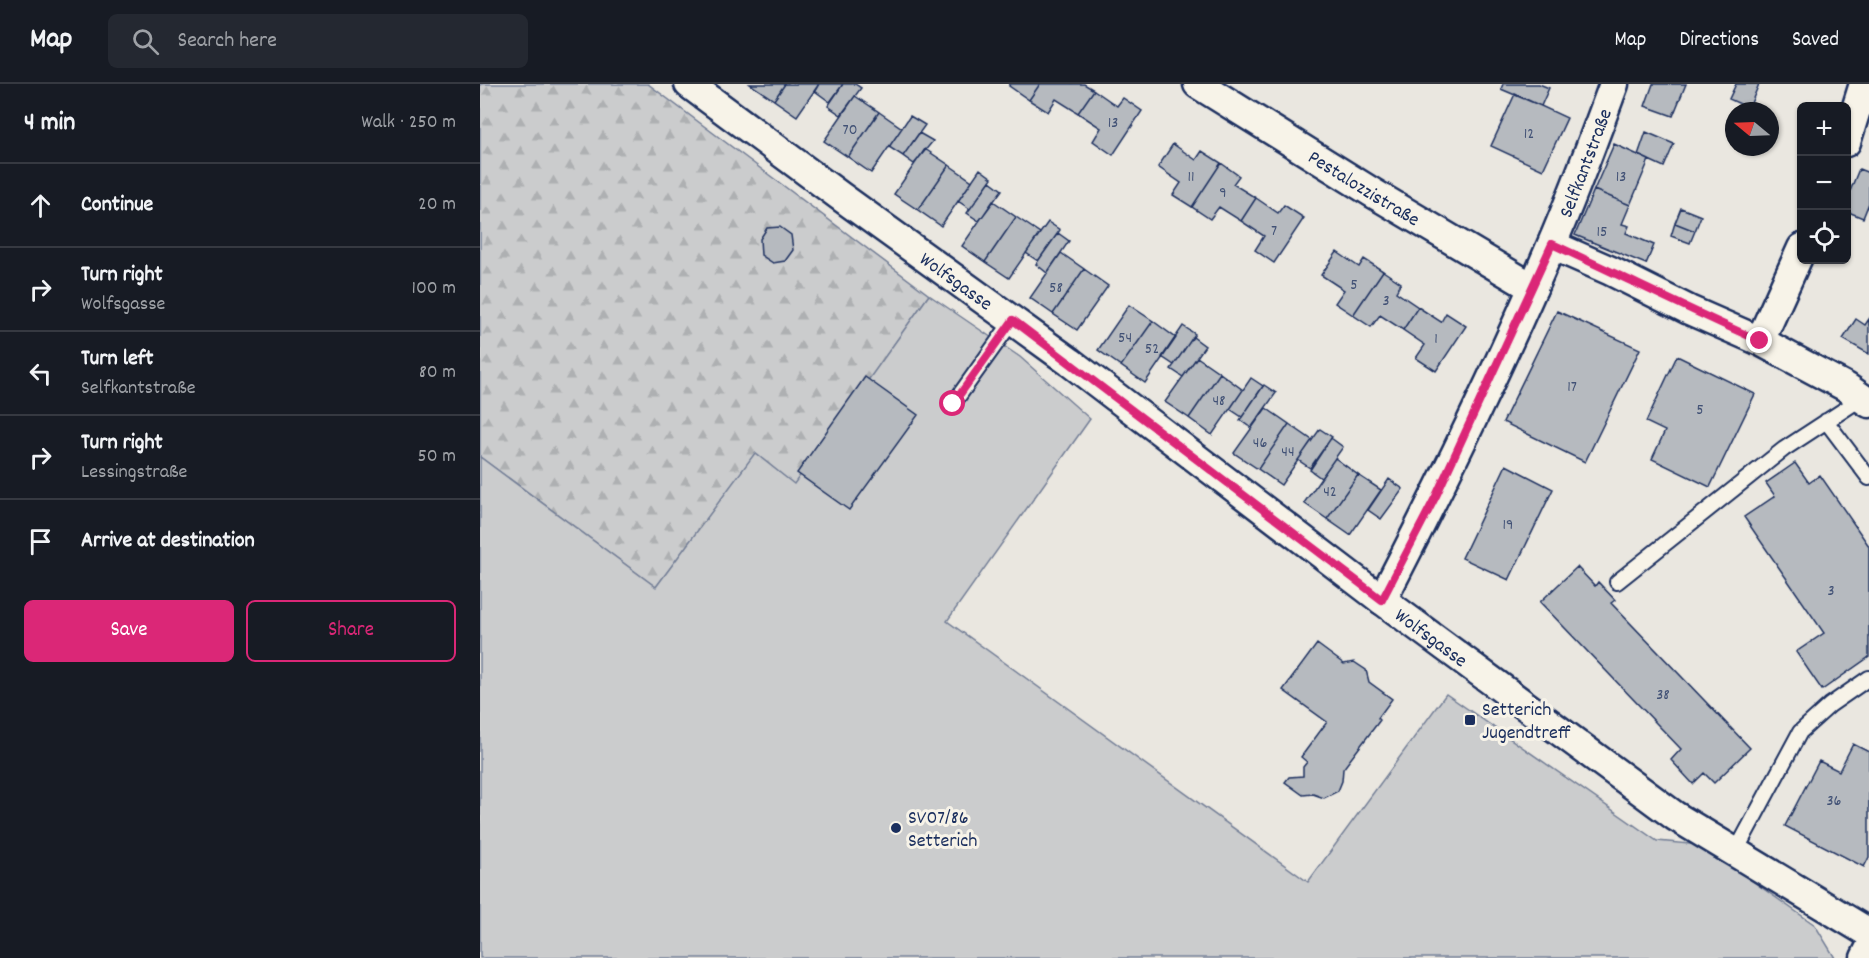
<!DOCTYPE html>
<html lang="en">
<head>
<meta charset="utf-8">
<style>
  :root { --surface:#171b24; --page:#242831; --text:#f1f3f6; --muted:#9ea1a6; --line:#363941; --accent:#db2777 }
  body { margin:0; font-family:Dekko,sans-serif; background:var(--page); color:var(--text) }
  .controls { position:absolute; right:18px; top:18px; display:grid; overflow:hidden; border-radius:9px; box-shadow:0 2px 4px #0004 }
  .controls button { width:54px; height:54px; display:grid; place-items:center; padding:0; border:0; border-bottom:2px solid var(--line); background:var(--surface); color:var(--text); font:30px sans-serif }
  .compass { position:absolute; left:1245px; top:18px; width:54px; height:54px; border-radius:50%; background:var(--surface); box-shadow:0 2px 4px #0004; rotate:289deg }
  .stop { position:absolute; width:18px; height:18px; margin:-14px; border:4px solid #db2777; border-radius:50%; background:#fff }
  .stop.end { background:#db2777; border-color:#fff; box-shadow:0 2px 6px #0008 }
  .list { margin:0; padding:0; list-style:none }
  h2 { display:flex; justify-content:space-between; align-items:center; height:78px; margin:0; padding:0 24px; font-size:26px }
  h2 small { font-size:20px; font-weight:400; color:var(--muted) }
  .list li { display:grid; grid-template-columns:39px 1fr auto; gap:18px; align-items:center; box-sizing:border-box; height:84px; padding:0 24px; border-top:2px solid var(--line) }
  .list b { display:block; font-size:22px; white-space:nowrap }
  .list p { margin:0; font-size:20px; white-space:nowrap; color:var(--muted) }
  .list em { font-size:20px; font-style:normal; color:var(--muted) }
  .actions { display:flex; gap:12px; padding:18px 24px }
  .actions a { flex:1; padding:14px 0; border:2px solid var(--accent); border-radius:9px; text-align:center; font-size:21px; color:var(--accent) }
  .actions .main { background:var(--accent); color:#fff }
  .icon { flex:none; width:33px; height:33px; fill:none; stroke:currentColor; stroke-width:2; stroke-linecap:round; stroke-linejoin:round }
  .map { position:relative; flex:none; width:1389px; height:874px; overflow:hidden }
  header { display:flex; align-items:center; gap:36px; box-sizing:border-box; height:84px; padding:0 30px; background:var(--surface); border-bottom:2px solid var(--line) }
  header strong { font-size:28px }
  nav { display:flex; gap:33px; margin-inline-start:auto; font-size:21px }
  .search { width:420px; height:54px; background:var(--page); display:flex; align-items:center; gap:15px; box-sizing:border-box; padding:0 21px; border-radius:9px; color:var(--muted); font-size:22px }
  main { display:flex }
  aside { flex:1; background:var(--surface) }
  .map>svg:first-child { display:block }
</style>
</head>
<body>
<header>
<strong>Map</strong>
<div class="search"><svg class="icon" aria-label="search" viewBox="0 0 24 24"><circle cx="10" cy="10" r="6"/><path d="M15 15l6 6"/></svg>Search here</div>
<nav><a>Map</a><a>Directions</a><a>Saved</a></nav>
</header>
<main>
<aside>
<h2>4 min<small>Walk · 250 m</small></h2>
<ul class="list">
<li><svg class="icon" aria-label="ahead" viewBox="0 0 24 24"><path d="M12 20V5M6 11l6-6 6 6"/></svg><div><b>Continue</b></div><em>20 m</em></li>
<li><svg class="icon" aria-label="right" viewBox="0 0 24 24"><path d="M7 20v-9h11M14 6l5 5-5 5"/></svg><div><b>Turn right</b><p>Wolfsgasse</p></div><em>100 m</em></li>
<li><svg class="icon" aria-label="left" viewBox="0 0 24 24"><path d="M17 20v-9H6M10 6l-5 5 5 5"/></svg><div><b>Turn left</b><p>Selfkantstraße</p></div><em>80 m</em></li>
<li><svg class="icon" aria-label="right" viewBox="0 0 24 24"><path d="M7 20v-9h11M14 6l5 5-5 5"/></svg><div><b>Turn right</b><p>Lessingstraße</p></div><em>50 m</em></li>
<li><svg class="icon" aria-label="arrive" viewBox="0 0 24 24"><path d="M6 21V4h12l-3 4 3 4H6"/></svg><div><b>Arrive at destination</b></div></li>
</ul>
<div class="actions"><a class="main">Save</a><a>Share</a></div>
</aside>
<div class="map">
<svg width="1389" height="874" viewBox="0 0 1389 874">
  <defs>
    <pattern id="forest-firs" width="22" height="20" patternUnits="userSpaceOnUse" patternTransform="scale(1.5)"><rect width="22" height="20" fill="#cbcccd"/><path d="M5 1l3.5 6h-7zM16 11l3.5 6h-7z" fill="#aeb0b2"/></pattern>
  </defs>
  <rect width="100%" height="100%" fill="#eae7e0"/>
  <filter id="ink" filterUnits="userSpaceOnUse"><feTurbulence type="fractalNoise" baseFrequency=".0167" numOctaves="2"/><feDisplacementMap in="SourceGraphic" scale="12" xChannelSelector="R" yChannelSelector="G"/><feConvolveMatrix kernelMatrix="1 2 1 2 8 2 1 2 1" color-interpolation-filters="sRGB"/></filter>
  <g filter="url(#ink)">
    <path fill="url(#forest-firs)" stroke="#737e96" stroke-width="1.5" d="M0,0h168l281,211 -135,190 -39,-31 -99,133 -176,-130z"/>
    <path fill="#cbcccd" stroke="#737e96" stroke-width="1.5" d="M449,211l91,62 70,62 -143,202 361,261 138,-188 211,147 44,4 114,80 20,33h-1355v-501l176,130 99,-134 39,31z"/>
    <path fill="#b6babf" stroke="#1b2f5e" stroke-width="1.5" d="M270,0h35l-11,16z
      M305,0h34l-22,32 -23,-16z
      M339,0h24l-13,18 -15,-11z
      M363,0h12l6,4 -20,27 -13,-9z
      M530,0h30l-11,16 -20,-14z
      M560,0h44l10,6 -16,23 -22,-14 -8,13 -19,-12z
      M1023,0h36l10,4 -8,18 -40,-17z
      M1173,0h33l-13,32 -28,-10z
      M1256,0h23l-10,24 -20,-9z
      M614,6l23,16 6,-8 19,13 -29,44 -20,-14 8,-13 -23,-15z
      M1035,10l52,24 -24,52 -52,-24z
      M375,12l24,16 -31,45 -24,-16z
      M399,28l23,16 -31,45 -23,-16z
      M430,32l15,9 -22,31 -14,-9z
      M1166,48l28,12 -10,23 -26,-12z
      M439,49l14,8 -19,23 -11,-8z
      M693,60l23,16 6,-9 19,12 -29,44 -19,-12 8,-12 -23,-16z
      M1134,60l35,16 -19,45 -36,-15z
      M445,65l24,16 -31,45 -24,-16z
      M741,79l18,13 -6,8 23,14 -15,23 -22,-14 -9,12 -18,-12z
      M469,81l23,16 -31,45 -23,-16z
      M500,85l12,9 -22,31 -12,-8z
      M1379,85l10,4v30l-6,15 -17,-7v-10z
      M510,97l12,9 -23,31 -12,-8z
      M1114,106l36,15 -8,19 7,2 -3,7 28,12 -8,19 -71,-29z
      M776,114l22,15 6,-8 20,13 -30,45 -19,-13 9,-14 -23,-15z
      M513,117l23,16 -31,45 -23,-16z
      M1201,124l20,8 -6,15 -20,-8z
      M536,133l24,16 -31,45 -24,-16z
      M568,138l12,8 -22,31 -12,-8z
      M1195,139l20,8 -5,12 -19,-7z
      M300,143l11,8 2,15 -8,11 -12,2 -12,-8 -1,-16 7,-11z
      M578,149l11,8 -22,32 -11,-9z
      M857,168l22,15 5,-8 19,12 -30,44 -18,-12 9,-13 -23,-15z
      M581,169l23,16 -31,45 -23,-16z
      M604,185l24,17 -31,44 -24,-16z
      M903,187l18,12 -5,9 22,15 -15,23 -23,-15 -9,12 -18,-12z
      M649,221l24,16 -32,45 -23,-16z
      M938,223l23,15 5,-9 20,13 -30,45 -20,-13 9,-13 -22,-15z
      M1077,227l83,38 -55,113 -82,-40z
      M1376,235l9,6 4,-6v35l-26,-15z
      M673,237l23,17 -31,45 -24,-17z
      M703,242l12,8 -21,31 -12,-8z
      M713,253l12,9 -22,31 -12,-8z
      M1197,272l78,38 -45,93 -58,-28 13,-28 -19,-9z
      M717,273l23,16 -31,45 -24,-16z
      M740,289l23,17 -31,45 -23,-17z
      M385,293l53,38 -69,95 -52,-37z
      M771,294l12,8 -21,31 -12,-8z
      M784,301l12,8 -25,35 -11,-8z
      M786,324l23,16 -31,45 -24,-16z
      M809,340l23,16 -31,45 -23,-16z
      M840,345l12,8 -22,31 -12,-8z
      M851,354l12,9 -22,31 -11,-8z
      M855,374l23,17 -31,44 -23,-16z
      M1315,379l14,20 11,-8 49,71v111l-47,33 -26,-38 28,-19 -80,-116 31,-21 -9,-13z
      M1026,381l47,24 -44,91 -47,-22z
      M878,391l23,15 -31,45 -23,-16z
      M909,395l14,10 -22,30 -13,-9z
      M1097,483l18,19 3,-4 17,18 -4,3 139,145 -36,35 -10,-10 -11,11 -22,-24 10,-11 -141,-147z
      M837,560l27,20 10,-2 12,8 3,12 23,17 -14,19 2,2 -37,49 -1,12 -4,10 -14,7 -11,-4 -10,1 -18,-13 4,-5 14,-1v-9l4,-5 -6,-5 26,-35 -44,-32z
      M1373,660l16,8v105l-5,10 -79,-41 34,-65 20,10z"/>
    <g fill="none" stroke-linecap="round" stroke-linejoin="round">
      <g stroke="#1b2f5e" stroke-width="18">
        <path id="lane" d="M473,320l60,-84
          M1346,337l43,57
          M1137,498l167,-133 78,-51
          M1255,769l65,-121 30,-27 39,-27"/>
      </g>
      <g stroke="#1b2f5e" stroke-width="33">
        <g id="street">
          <path id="s1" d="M209,0l151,112 230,166 312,238 293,216 194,117"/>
          <path id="s2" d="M718,0l175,109 160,95"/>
          <path d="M1366,58l18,-58"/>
          <path d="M1072,161l59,26 78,39 71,31 86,46 23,16"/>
          <path d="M1280,257l42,-93"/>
          <path id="s3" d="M902,516c60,-116 118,-234 169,-354 23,-53 43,-108 63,-162"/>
          <path d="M1385,874l4,-8"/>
        </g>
      </g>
      <use href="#lane" stroke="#f7f3e8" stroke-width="14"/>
      <use href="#street" stroke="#f7f3e8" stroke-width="28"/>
    </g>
  </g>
  <g fill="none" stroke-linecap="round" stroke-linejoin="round" filter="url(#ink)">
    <path stroke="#db2777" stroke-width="8" d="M473,320l60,-84 369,280 54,-104 116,-252c70,32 138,66 208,97"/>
  </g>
  <g fill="#1b2f5e" stroke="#f7f3e8" stroke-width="2">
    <rect x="984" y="630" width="12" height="12" rx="3"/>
    <circle cx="416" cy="744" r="6"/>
  </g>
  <g text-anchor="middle" stroke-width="6" stroke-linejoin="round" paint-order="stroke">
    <g font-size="16" fill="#425276">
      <text x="633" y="43">13</text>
      <text x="370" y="50">70</text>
      <text x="1049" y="54">12</text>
      <text x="711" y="97">11</text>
      <text x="1141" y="97">13</text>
      <text x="743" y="113">9</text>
      <text x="794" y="151">7</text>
      <text x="1122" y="152">15</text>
      <text x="874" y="205">5</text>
      <text x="576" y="208">58</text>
      <text x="906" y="221">3</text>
      <text x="645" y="258">54</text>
      <text x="956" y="259">1</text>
      <text x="672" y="269">52</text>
      <text x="1092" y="307">17</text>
      <text x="739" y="321">48</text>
      <text x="1220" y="330">5</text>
      <text x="780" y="363">46</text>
      <text x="808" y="372">44</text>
      <text x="850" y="412">42</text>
      <text x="1028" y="445">19</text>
      <text x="1351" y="511">3</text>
      <text x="1183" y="615">38</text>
      <text x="1354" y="721">36</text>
    </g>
    <g font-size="20" fill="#1b2f5e" stroke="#f7f3e8">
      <text dy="7" stroke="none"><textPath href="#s3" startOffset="482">Selfkantstraße</textPath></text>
      <text dy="7" stroke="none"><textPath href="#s2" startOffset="196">Pestalozzistraße</textPath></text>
      <text dy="7" stroke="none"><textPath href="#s1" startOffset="332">Wolfsgasse</textPath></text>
      <text dy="7" stroke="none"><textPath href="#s1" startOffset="926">Wolfsgasse</textPath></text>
    </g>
    <g font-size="20" fill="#1b2f5e" stroke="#f7f3e8" text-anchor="start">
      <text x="1002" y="631">Setterich<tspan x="1002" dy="23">Jugendtreff</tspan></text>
      <text x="428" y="739">SV07/86<tspan x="428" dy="23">Setterich</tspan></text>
    </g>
  </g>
</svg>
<div class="controls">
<button>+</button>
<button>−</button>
<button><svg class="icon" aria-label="locate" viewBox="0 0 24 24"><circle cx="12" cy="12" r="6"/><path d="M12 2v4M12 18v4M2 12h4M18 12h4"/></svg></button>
</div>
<svg class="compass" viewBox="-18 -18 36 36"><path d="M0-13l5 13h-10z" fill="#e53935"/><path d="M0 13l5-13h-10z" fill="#9ea1a6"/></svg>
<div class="stop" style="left:473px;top:320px"></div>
<div class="stop end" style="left:1280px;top:257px"></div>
</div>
</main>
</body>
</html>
